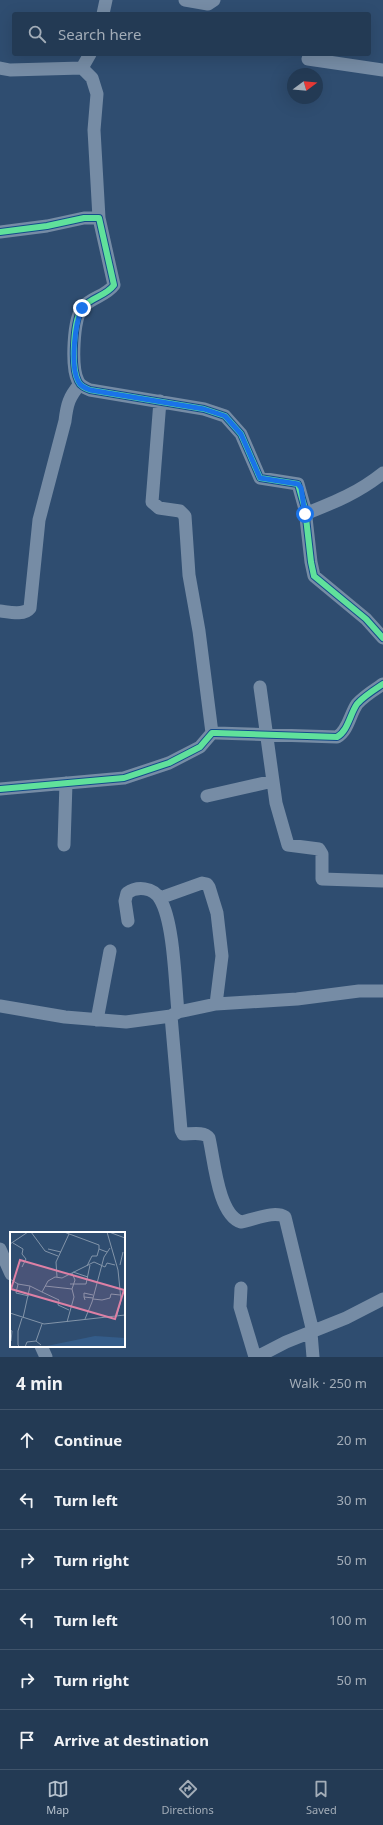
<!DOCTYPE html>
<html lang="en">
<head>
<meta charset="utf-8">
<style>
  :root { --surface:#233a54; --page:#2b415a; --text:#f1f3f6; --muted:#a3adb8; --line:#40546b; --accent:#b6c1cd }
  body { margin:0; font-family:"Noto Sans",sans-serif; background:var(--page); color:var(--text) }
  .compass { position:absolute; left:287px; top:68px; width:36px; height:36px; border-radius:50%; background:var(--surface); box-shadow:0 4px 16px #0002; rotate:74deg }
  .stop { position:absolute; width:12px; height:12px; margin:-9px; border:3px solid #1a73e8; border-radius:50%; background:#fff }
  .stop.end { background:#1a73e8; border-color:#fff; box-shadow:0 1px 4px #0008 }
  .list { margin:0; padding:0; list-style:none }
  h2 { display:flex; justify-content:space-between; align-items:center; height:52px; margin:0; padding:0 16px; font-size:17px }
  h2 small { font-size:13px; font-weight:400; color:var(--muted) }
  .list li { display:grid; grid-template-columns:26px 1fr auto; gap:12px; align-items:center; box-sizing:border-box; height:60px; padding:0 16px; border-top:1px solid var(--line) }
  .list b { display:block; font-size:15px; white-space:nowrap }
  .list em { font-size:13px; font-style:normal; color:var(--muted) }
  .icon { flex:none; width:22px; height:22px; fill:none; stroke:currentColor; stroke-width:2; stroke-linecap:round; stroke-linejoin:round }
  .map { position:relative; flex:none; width:383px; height:1357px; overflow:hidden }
  .search { position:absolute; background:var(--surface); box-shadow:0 4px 16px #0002; left:12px; right:12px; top:12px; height:44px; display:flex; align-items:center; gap:10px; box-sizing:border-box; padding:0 14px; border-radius:4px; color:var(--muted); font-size:15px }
  .sheet { height:412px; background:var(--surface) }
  nav { display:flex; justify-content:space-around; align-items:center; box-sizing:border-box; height:56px; border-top:1px solid var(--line); background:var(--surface); font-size:11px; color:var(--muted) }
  nav a { display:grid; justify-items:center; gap:2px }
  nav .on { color:var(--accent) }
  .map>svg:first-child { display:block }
</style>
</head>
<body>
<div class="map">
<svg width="383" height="1357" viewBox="0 0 383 1357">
  <rect width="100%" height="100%" fill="#2f4d70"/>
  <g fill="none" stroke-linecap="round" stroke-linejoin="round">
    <path stroke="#768ca5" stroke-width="13" d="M185,0l23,4 6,-4
      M103,14l3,-14
      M90,54l-8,14 10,10 5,16 -3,36 5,88
      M308,59l75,11
      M0,68l10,2 72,-2
      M0,232l47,-6 37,-8h15l15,67c-8,11 -22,12 -31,22 -10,11 -12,60 -5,74 2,5 7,7 12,9l114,19 21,7 16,18 19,44 38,6 7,25 6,53 3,14 52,43 17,19
      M160,401l-8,101 7,6 21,3 5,5 4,59 10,56 13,102
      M305,514c30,-12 53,-21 78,-41
      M0,611c9,1 24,5 30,-3l9,-88 26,-99c2,-17 4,-24 15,-37
      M260,687l16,116 12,42 31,4 3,5v25l61,2
      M0,789l124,-11 45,-15 31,-16 12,-14h4l121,4c11,-6 13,-23 20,-33 7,-8 17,-14 26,-20
      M207,796l66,-15
      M64,845l2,-62
      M160,898l42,-15 5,1 2,3 8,26 5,43 -6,48
      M128,921l-3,-20 2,-8c10,-7 26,-6 33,6 14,23 15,84 18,113
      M0,1006l65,11 61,5 45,-6 7,-4 38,-8 81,-5 62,-8h24
      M171,1016l10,114 2,4c8,0 21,-3 26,4 5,21 9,77 32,84 13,-2 33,-12 44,-5l28,115
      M97,1020l13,-69
      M0,1249l11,25
      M241,1288l-1,19 15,50
      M311,1333l2,24
      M41,1346l5,11
      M257,1357l29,-15 60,-24 37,-19"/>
    <g stroke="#144b8b" stroke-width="8">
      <path id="cycleway" d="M0,232l47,-6 37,-8h15l15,67c-8,11 -22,12 -31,22 -10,11 -12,60 -5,74 2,5 7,7 12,9l114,19 21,7 16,18 19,44 38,6 7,25 6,53 3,14 52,43 17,19
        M0,789l124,-11 45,-15 31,-16 12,-14h4l121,4c11,-6 13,-23 20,-33 7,-8 17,-14 26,-20"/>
    </g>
    <use href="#cycleway" stroke="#60e19b" stroke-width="6"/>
  </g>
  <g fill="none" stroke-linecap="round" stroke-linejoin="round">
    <path stroke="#1a73e8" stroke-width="5" d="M82,308c-7,15 -12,57 -4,73 2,5 7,7 12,9l114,19 21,7 16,18 19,44 38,6 3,4 4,26"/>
  </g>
  <g transform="translate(10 1232)">
    <rect width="115" height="115" fill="#2f4d70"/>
    <path d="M85,104l30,2v9h-83z" fill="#345c89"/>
    <path fill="none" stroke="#8294a9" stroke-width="1" d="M21,0l14,19 13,5M54,0l35,13v4l8,3M97,0l11,38 3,30 -4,15M99,0l16,6M3,11l10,6 -1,5 4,5 -4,8M0,12l18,-12M38,17l13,3M110,33l3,-13M77,34l5,-10h5l2,-7M63,40l15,5M47,45l-1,-15 13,-28M0,47l8,5 12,2M8,52l-2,9 13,3M60,52h16l4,-19M35,54l27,3M32,60l17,8 -1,5 11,5M74,65v-4l9,2M83,67l9,1 8,-2 1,-4 9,1M75,68l-1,-3 9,1M0,81l34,11 81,-9M13,86l7,-32 12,6 6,-11 7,-4 7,1 32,-16 11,5 2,-4 8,2M75,87l7,-17 12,-45 6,-9M57,90l7,-25 -2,-8 3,-9 -3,-7M0,98l2,1 -1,10M31,113l-5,-4 6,-17M10,115l-2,-2v-14l4,-13M15,115l2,-5 9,-1"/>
    <path fill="#dd80a5" fill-opacity="0.15" stroke="#dd80a5" stroke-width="2" d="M10,28l104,30 -9,29 -104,-30z"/>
    <rect width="115" height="115" fill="none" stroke="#fff" stroke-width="2"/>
  </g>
</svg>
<svg class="compass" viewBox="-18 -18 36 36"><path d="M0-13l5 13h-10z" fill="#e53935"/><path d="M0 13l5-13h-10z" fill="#a3adb8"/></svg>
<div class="stop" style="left:305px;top:514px"></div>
<div class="stop end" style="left:82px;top:308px"></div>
<div class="search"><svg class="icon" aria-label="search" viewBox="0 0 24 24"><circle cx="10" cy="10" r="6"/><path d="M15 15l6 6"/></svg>Search here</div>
</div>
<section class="sheet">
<h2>4 min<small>Walk · 250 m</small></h2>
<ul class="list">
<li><svg class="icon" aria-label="ahead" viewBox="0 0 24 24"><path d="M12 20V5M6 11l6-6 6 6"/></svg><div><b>Continue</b></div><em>20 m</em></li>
<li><svg class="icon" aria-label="left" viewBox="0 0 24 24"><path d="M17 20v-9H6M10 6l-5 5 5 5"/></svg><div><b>Turn left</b></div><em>30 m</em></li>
<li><svg class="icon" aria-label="right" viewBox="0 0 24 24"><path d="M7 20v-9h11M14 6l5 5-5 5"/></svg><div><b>Turn right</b></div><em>50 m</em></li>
<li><svg class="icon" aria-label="left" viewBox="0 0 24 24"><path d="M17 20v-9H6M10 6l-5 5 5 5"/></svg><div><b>Turn left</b></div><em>100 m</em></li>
<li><svg class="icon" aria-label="right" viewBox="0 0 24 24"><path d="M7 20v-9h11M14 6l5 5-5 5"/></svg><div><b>Turn right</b></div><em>50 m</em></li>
<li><svg class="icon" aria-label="arrive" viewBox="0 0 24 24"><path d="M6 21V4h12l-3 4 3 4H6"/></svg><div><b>Arrive at destination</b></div></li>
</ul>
</section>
<nav>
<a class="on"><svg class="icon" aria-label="map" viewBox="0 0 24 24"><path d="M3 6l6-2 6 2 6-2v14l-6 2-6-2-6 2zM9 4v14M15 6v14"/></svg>Map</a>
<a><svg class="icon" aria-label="directions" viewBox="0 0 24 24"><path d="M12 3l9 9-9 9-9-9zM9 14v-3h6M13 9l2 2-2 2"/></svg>Directions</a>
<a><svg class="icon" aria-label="saved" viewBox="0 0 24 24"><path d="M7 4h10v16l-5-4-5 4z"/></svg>Saved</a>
</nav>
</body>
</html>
